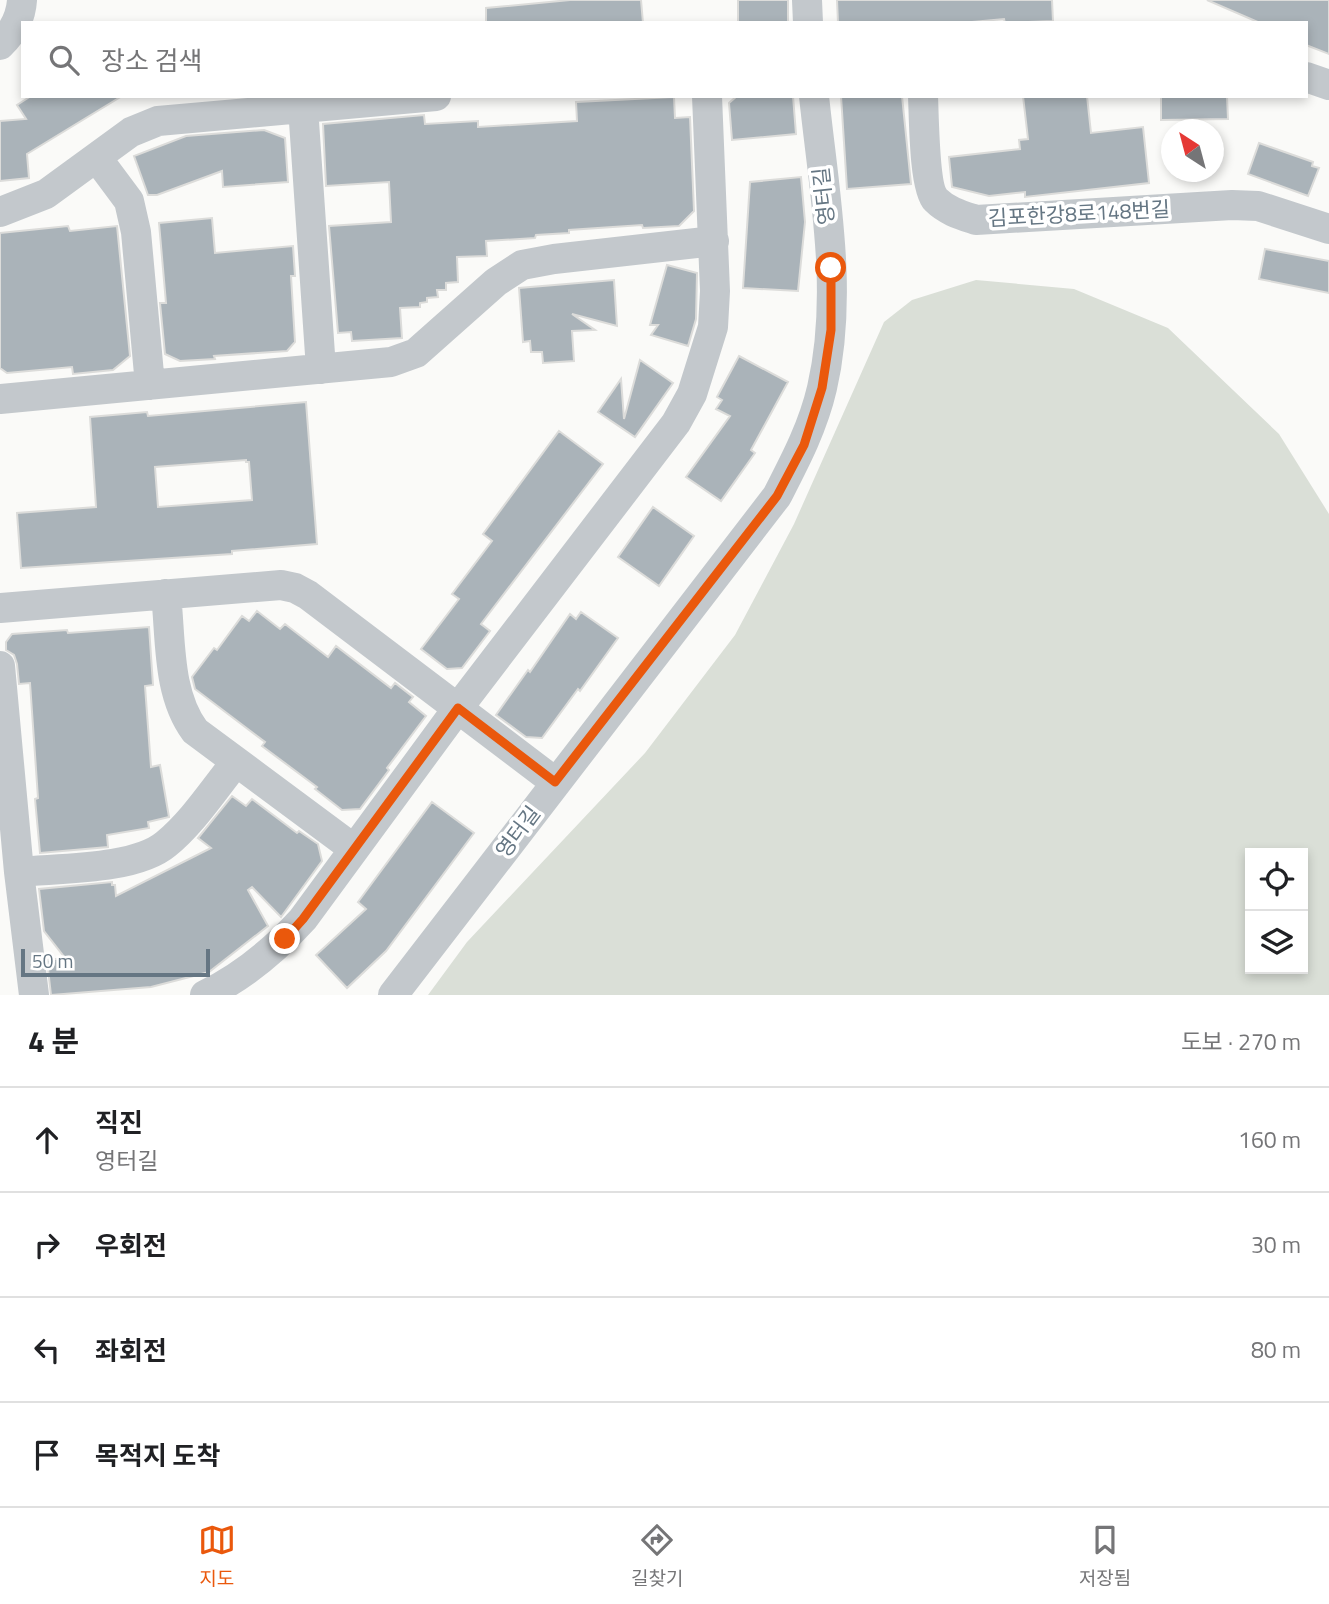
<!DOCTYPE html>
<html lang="ko">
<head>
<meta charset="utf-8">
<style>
  :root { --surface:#fff; --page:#f6f6f6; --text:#202124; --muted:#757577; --line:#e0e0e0; --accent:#ea580c }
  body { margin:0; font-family:"Titillium Web","Noto Sans KR",sans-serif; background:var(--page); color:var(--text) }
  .controls { position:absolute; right:21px; bottom:21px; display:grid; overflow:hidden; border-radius:0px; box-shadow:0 4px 10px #0003 }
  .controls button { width:63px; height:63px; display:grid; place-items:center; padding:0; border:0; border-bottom:2px solid var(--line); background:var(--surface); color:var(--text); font:35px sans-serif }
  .compass { position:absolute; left:1161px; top:119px; width:63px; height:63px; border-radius:50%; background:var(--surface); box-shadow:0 4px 10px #0003; rotate:324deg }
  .scale { position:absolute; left:21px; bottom:18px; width:189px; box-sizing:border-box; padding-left:7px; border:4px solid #657683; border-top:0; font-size:19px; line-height:24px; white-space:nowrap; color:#657683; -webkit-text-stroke:5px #fff; paint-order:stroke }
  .stop { position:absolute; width:21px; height:21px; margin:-16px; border:5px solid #ea580c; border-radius:50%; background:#fff }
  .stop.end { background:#ea580c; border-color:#fff; box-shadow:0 2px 7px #0008 }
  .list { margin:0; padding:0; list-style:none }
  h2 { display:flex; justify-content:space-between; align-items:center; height:91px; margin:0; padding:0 28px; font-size:30px }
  h2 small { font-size:23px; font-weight:400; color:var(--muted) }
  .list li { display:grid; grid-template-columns:46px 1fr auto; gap:21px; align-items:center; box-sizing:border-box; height:105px; padding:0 28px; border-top:2px solid var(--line) }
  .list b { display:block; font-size:26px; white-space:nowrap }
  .list p { margin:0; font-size:23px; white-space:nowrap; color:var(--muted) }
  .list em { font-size:23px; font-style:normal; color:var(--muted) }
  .icon { flex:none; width:38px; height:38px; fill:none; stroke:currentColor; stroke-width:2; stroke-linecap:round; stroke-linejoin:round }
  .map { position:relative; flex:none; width:1329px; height:995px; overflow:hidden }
  .search { position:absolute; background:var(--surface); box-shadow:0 4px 10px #0003; left:21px; right:21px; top:21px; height:77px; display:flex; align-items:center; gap:18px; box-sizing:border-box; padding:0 24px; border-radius:0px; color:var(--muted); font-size:26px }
  .sheet { height:511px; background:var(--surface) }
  nav { display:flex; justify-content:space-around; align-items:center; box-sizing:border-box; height:98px; border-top:2px solid var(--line); background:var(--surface); font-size:19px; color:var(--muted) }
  nav a { display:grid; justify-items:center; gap:4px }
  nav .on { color:var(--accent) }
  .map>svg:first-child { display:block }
</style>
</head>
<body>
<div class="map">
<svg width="1329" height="995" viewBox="0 0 1329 995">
  <rect width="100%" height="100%" fill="#fafaf8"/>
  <path fill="#dadfd7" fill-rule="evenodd" d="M976,280l98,9 94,39 111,106 50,80v481h-901l39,-53 178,-189 90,-118 59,-111 90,-202 28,-22zM1250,853h53v116h-53z"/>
  <path fill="#aab3b9" stroke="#dcdcda" stroke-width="2" fill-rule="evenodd" d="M570,0h71l2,23h-157v-15z
    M738,0h50v23h-50z
    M837,0h215l1,21 -48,2 -1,-4 -43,4h-123z
    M1207,0h122v54l-23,-9v-22h-46z
    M31,96h91l-95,58 2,24 -29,3v-60l26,-2 -9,-14z
    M737,96h56l3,38 -64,6 -3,-37z
    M841,96h61l9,88 -64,5z
    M1023,96h64l4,37 52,-6 6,56 -124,14v-5l-36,4 -37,-9 -3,-30 71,-8 -1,-9 9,-1z
    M1161,96h66l1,23 -67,1z
    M674,97l1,21 15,-1 4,94 -15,15 -36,2 -1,-3 -73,5v3l-33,2 -1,3 -49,3 1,15 -30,1 1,25 -12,1v7h-9l1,7 -11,1v4l-7,1v4l-20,1 2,30 -50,3 -1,-9 -13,1 -9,-107 62,-4 -2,-40 -63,4 -3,-62 101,-9 1,9 53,-3v6l99,-6 -1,-19z
    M264,130l21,8 3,44 -65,5 -1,-16 -65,24h-9l-14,-39 52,-20z
    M1259,143l54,19 -1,4 7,2 -11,28 -60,-22z
    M801,177l4,45 -7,69 -55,-3 7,-106z
    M212,218l3,35 78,-7 2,30h-4l4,66 -8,9 -73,5 1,3 -35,2 -15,-7 -5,-51h6l-7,-80z
    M68,226l2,5 47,-5 13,130 -17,14 -40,4 -1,-7 -65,6 -7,-5v-135z
    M1265,249l64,12v32l-70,-14z
    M667,265l30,8 -1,46 -8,27 -37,-11 7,-10h-8z
    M614,280l3,46 -45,-12 23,16 -23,1 2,30 -31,2 -1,-11h-11l-1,-11 -7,1 -4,-54z
    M739,356l49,26 -37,68 4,3 -34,48 -35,-24 44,-61 -14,-7 6,-9 -5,-3z
    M640,360l33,23 -38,54 -37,-25 23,-33 3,40z
    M306,402l11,142 -85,7v3l-211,14 -4,-55 79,-6 -6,-90 57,-5 1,4zM246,460v2h3l3,38 -94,7 -3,-40z
    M559,431l44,33 -122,160 9,7 -28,37 -15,1 -26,-20 38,-50 -7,-5 40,-53 -9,-7z
    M653,507l41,29 -35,50 -41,-29z
    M257,611l23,18 5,-5 43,33 8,-11 55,42 4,-5 18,14 -4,5 17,14 -39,52 2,2 -29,39 -18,1 -27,-21 2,-2 -55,-41 3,-4 -70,-53 -3,-12 22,-29 3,2 25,-34 7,5z
    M581,612l37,26 -38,53 -2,-2 -36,49 -16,-1 -30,-22 32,-45 2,2 40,-58 6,5z
    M149,627l4,58 -8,1 6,81 9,-2 9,52 -21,5 1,6 -42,7 1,12 -68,6 -5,-54 3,-1 -8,-115 -11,1 -2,-20 -3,-9 -8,-5v-8l6,-8 55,-4 1,3z
    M232,796l14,10 6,-7 45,34 2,-2 19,13 4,17 -38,52 -3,4 -29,-30 -4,3 20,36 -59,46 -58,15 -100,8 -4,-35 18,-2 -21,-27 -5,-42 73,-7v3h3l1,11 95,-48 -13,-10z
    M432,802l42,31 -88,118 -39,37 -31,-33 50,-46 -8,-7z"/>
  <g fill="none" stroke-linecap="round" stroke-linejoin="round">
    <path stroke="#c3c8cc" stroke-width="30" d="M807,0l1,23
      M0,45c12,-12 21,-28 22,-45
      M1306,77l23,8
      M923,96c1,20 1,92 13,104 11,11 25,15 40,20l256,-15 26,1 71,23
      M303,107l18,262
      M97,158l32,43 7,31 14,153
      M0,212l46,-18 85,-62 27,-11 278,-25
      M0,399l391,-37 25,-9 80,-71 26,-17 32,-6 160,-18
      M166,594c5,46 1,99 29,137l159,118
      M0,608l281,-23 14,3 13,7 247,187
      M0,666l19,206 15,123
      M19,872c40,-4 116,-2 147,-28 27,-22 48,-55 70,-82
      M205,995c39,-19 69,-44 98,-76l155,-211 218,-285 16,-29 21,-67 2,-36 -8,-195
      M393,995l384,-499c18,-35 36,-69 45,-108 22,-95 2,-196 -8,-292"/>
  </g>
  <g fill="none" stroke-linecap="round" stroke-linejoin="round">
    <path stroke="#ea580c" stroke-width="9" d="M285,939l18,-20 155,-211 97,74 222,-286 27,-51 18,-57 9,-58v-62"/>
  </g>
  <g text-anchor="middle" stroke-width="7" stroke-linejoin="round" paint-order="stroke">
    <g font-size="21" fill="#657683" stroke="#fff">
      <text transform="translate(824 196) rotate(-96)" y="7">영터길</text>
      <text transform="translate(1079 214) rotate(-3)" y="7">김포한강8로148번길</text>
      <text transform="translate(518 832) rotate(-53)" y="7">영터길</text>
    </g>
  </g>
</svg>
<div class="controls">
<button><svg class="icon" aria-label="locate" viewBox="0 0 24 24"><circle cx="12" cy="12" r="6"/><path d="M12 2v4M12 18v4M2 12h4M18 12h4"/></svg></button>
<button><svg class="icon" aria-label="layers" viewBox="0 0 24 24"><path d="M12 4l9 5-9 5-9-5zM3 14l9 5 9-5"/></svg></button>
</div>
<svg class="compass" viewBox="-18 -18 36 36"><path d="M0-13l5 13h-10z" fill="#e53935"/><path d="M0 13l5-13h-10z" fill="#757577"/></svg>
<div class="scale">50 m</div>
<div class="stop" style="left:831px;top:268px"></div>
<div class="stop end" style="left:285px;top:939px"></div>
<div class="search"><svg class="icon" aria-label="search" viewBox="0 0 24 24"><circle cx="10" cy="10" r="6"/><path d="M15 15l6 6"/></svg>장소 검색</div>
</div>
<section class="sheet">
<h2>4 분<small>도보 · 270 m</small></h2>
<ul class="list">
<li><svg class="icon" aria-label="ahead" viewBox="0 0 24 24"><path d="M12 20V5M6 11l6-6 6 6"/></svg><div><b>직진</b><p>영터길</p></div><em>160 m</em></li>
<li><svg class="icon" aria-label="right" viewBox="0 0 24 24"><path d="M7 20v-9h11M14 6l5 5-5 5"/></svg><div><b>우회전</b></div><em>30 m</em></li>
<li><svg class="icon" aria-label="left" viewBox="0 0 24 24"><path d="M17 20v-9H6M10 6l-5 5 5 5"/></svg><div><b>좌회전</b></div><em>80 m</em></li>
<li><svg class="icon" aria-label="arrive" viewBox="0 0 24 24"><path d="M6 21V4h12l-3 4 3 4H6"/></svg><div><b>목적지 도착</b></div></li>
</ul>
</section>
<nav>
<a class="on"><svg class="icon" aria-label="map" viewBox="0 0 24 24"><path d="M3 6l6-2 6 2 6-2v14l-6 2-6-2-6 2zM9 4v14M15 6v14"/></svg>지도</a>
<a><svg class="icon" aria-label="directions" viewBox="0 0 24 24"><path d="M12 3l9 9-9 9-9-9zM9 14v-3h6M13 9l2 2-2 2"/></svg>길찾기</a>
<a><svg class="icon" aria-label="saved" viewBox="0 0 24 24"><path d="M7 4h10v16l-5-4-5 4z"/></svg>저장됨</a>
</nav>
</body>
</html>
